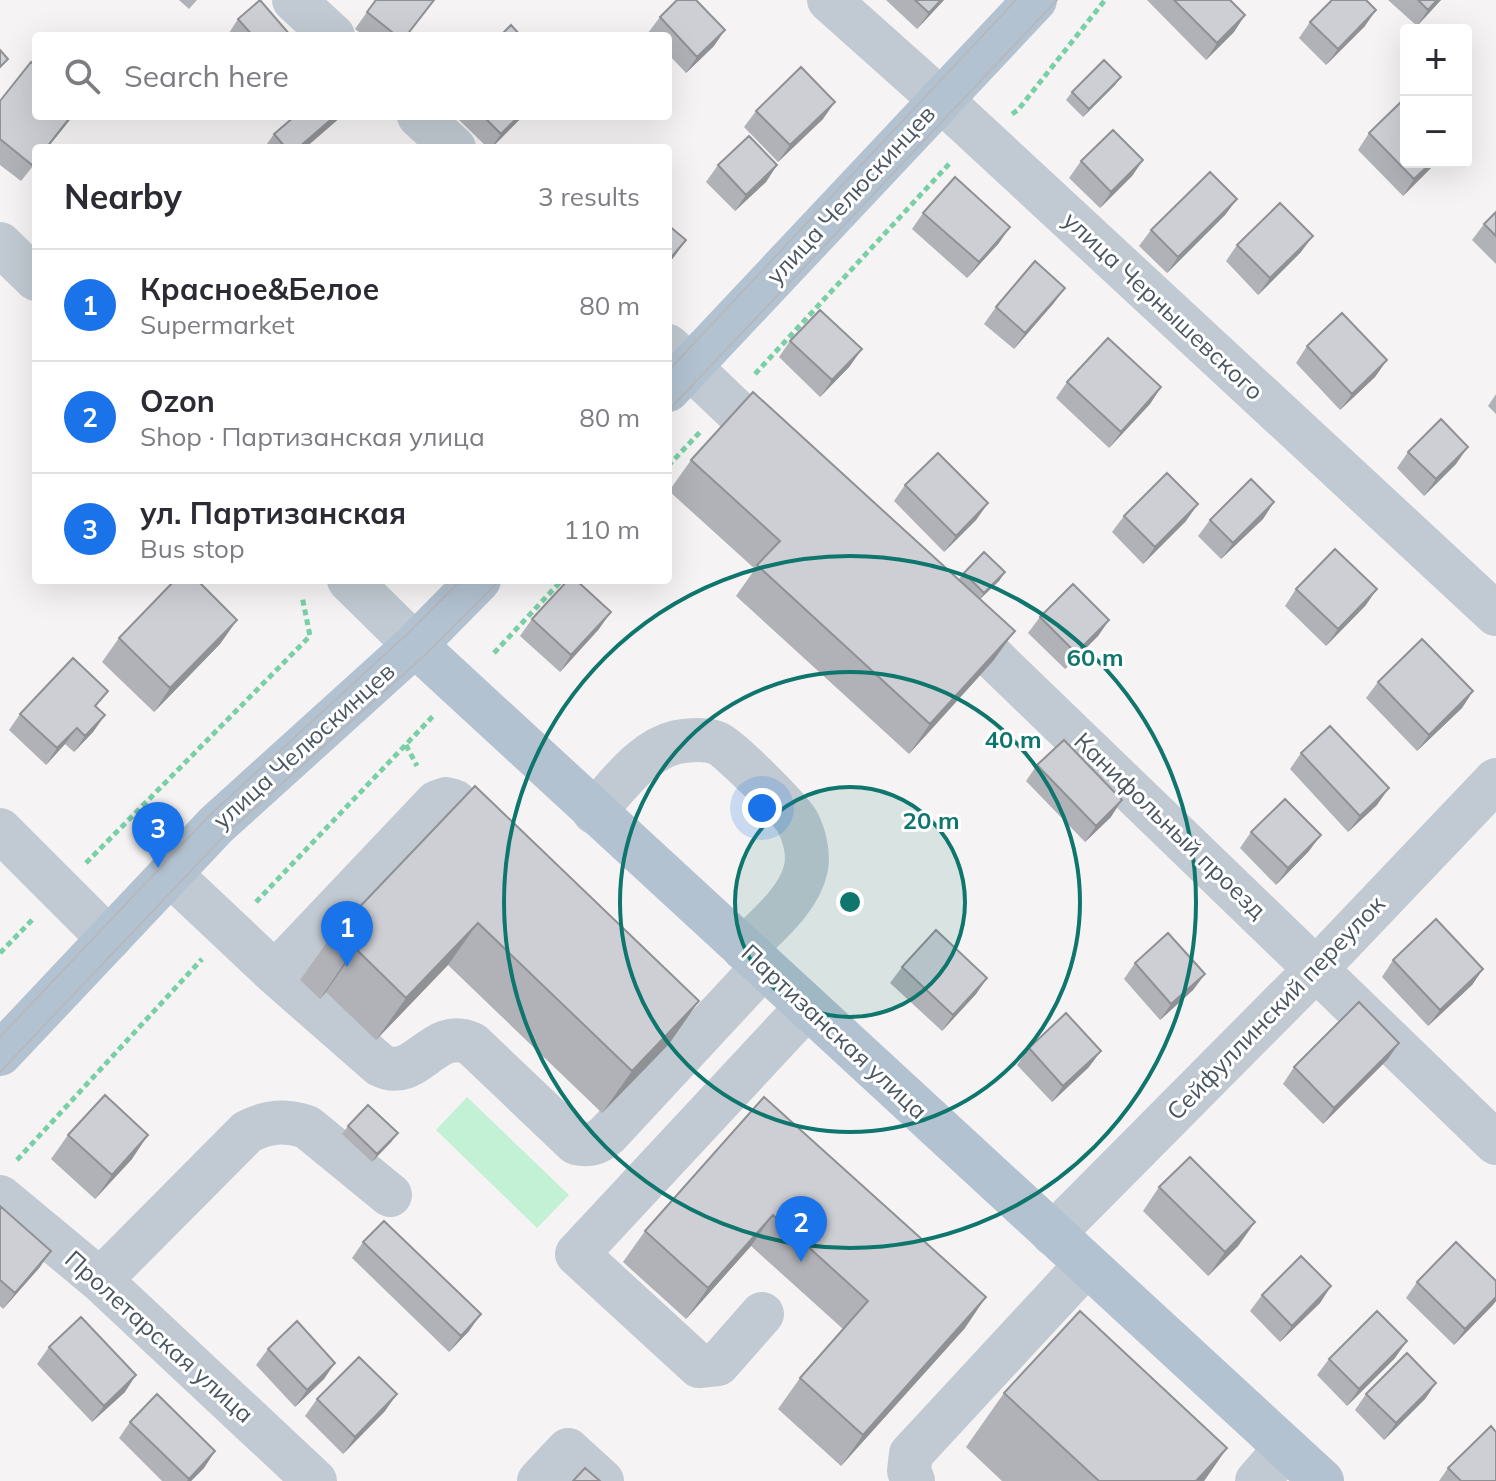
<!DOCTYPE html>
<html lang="en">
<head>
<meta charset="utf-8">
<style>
  :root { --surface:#fff; --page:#f7f7f7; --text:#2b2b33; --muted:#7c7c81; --line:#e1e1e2; --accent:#1a73e8 }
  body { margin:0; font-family:Mulish,sans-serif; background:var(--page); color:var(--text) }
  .controls { position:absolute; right:24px; top:24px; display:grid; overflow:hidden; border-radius:8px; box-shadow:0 8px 32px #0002 }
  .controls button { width:72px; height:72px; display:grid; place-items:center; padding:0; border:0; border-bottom:2px solid var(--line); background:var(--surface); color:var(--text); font:40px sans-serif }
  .you { position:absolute; left:762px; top:808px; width:28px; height:28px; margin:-20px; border:6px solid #fff; border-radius:50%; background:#1a73e8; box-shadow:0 0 0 12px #1a73e833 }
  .badge { display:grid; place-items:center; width:52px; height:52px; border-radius:50%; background:var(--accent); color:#fff; font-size:26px; font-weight:700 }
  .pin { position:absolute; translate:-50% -66px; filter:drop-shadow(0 2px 4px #0008) }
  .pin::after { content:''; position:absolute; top:42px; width:28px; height:24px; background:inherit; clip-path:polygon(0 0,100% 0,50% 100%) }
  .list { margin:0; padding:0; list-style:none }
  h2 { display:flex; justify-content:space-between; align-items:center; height:104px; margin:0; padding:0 32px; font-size:34px }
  h2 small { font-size:26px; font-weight:400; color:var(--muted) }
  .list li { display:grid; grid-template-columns:52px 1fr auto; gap:24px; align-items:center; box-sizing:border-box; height:112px; padding:0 32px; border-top:2px solid var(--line) }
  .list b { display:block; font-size:30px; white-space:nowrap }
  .list p { margin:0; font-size:26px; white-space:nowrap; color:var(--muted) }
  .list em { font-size:26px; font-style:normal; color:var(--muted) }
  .icon { flex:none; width:44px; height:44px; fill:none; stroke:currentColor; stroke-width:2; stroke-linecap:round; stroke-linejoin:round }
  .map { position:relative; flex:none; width:1496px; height:1481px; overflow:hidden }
  .search { position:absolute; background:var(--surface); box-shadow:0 8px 32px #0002; left:32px; top:32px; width:640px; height:88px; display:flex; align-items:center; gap:20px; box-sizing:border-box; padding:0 28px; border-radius:8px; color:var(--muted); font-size:30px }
  .panel { position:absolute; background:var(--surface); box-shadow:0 8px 32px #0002; left:32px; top:144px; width:640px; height:440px; border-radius:8px }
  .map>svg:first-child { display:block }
</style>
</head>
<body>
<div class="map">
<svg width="1496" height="1481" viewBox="0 0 1496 1481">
  <rect width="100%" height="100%" fill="#f5f3f3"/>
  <path fill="#c3f1d5" d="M467,1097l102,98 -32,33 -101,-98z"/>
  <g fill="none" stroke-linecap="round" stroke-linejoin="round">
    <path stroke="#7ad0a6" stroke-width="5" stroke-dasharray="6 4" stroke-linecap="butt" d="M1012,114l6,-4 87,-110
      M755,374l194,-210
      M668,466l33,-35
      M494,653l68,-73
      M406,745l11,21
      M86,863l224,-227 -8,-40
      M256,902l178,-187
      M0,953l33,-34
      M17,1160l185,-201"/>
    <path stroke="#c1cad2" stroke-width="44" d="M294,0l39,36
      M829,0l122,109 545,505
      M419,116l35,32
      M0,244l36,35
      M668,346l112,107
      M349,580l66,65
      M951,617l545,526
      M594,812c23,-25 48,-62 83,-70 13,-2 30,-4 42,2 9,3 74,68 78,77 7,13 12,32 9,47 -7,33 -40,58 -62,81
      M0,830l109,109
      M170,874l105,99 105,92c37,19 53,-40 92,-21l104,99c13,3 21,1 31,-8l156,-168
      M275,973l162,-171 9,-3 8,2 47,45
      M0,1197l100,83 215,201
      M1053,1234l264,-266 179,-188
      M100,1280l147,-148c21,-11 37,-12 60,-5l83,68
      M762,1314l-44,50 -19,2 -122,-112 230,-247
      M539,1481l29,-31 34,31
      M913,1481l-4,-10 2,-17 175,-189
      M1257,1481l29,-33"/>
    <path stroke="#b3c2d1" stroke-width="44" d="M668,390l367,-390
      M415,645l907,836
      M0,1054l216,-229 199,-180 64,-65"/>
    <path stroke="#b5b8bd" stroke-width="2" d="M668,371l348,-371
      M668,411l389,-411
      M0,1037l210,-222 196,-180 55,-55
      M0,1072l224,-236 202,-182 74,-74"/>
  </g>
  <path fill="#b0b2b7" d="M179,0h18l-8,9z
    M434,0l-27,36h-43l-9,-7 12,-17z
    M886,0h58l-27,29z
    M1147,0h83l15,15 -11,17 -28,28z
    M1388,0h53l-24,26z
    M660,17l54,29 -28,27 -18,-19v-18h-17l-3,-3z
    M238,19l53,17h-64z
    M1310,22l55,4 -39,39 -27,-27z
    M1115,85l-32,32 -17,-17 6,-8z
    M0,101l36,15h37l-52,65 -21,-16z
    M756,111l67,8 -45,43 -34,-35z
    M295,116h47l-37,32h-41l10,-14z
    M455,116h68l-31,32h-4z
    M1369,133l37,29h31l-34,34 -45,-46z
    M1143,160l-11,16 -32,32 -31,-30 12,-17z
    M718,165h59l-11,17 -31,29 -29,-29z
    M1237,199l-12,16 -58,58 -28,-27 12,-16z
    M1496,212v52l-24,-24 12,-16z
    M923,213l76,30 -32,35 -55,-49z
    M1237,245l64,7 -43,43 -32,-34z
    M1065,288l-12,16 -39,45 -30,-25 12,-17z
    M790,341l60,25 -30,31 -41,-40z
    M1307,346l80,14 -12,17 -35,33 -44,-47z
    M1067,382l94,5 -11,17 -41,44 -53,-50z
    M1496,394v20l-8,-8z
    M1408,452l48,12 -32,32 -27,-28z
    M691,460l268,119 5,-6 41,-1 -6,9 -19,18 13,62 -84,93 -173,-158 19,-27 -86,-78z
    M905,485l83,18 -12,17 -32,32 -50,-51z
    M1274,502l-11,17 -42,40 -23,-23 12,-16z
    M1124,516l62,5 -43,43 -31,-32z
    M1296,589l70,16 -40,41 -41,-40z
    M1040,617l69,3 -11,16 -33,33 -37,-36z
    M532,619l67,10 -39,43 -40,-36z
    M237,620l-17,24 -66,68 -52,-50 17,-24z
    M1378,682l95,9 -11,17 -45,43 -51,-53z
    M97,708l8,7 -12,17 -19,20 -9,-8 -19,21 -37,-35 11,-16z
    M1301,753l76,52 -29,27 -58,-63z
    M1037,765l74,52 -26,25 -59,-61z
    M475,786l194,258 -67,69 -154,-148 -72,75 -50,-48 -6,7 -20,-19 30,-42z
    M1251,832l58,19 -33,34 -36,-37z
    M1393,960l90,9 -11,16 -44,41 -46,-49z
    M1135,963l70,11 -12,16 -33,30 -36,-41z
    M902,967l85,11 -11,16 -34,37 -52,-48z
    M1029,1048l60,19 -37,35 -35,-37z
    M1388,1059l-65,65 -40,-40 11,-17z
    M764,1097l201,231 -124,138 -63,-57 22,-31 43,-49 -92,-83 -65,73 -63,-57 22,-31z
    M348,1126l44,15 -20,21 -30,-28z
    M68,1135l64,24 -37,40 -44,-40z
    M1159,1187l96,35 -17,24 -30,30 -65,-65z
    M0,1206l40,61 -37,42 -3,-3z
    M363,1242l106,89 -20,21 -97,-94z
    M1496,1281v20l-42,44 -48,-47 11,-16z
    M1331,1286l-11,17 -40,39 -30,-31 12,-16z
    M49,1347l76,45 -33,30 -55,-58z
    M268,1349l56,30 -29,28 -39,-42z
    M1395,1358l-48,48 -30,-31 12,-16z
    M1436,1383l-11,16 -41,41 -29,-30 11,-16z
    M1004,1393l223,55 -23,33h-202l-36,-34z
    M317,1399l68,12 -42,43 -38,-38z
    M130,1422l85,29 -11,17 -13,13h-29l-43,-43z
    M1448,1468l48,13h-57z"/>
  <path fill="#909195" d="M941,0h3l-27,29 12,-16z
    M1437,0h4l-24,26 11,-16z
    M1376,10l-11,16 -39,39 12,-16z
    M1245,15l-11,17 -28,28 11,-17z
    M725,30l-11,16 -28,27 11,-16z
    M1121,77l-6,8 -32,32 6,-8z
    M835,102l-12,17 -45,43 12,-17z
    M71,116h2l-26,32h-1z
    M335,116h7l-37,32h-7z
    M519,116h4l-32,32 10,-14z
    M1143,160l-11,16 -32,32 11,-16z
    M1432,162h5l-34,34 11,-17z
    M777,165l-11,17 -31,29 11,-16z
    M1237,199l-12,16 -58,58 11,-16z
    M1010,227l-11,16 -32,35 12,-16z
    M1313,236l-12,16 -43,43 12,-17z
    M686,240l-12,17 -6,7v-3z
    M1065,288l-12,16 -39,45 11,-16z
    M862,349l-12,17 -30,31 12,-17z
    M1387,360l-12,17 -35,33 12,-16z
    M1161,387l-11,17 -41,44 12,-16z
    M1468,447l-12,17 -32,32 12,-17z
    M1274,502l-11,17 -42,40 12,-16z
    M988,503l-12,17 -32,32 12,-16z
    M1198,504l-12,17 -43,43 12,-17z
    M1005,572l-6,9 -21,20 6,-8z
    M1377,589l-11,16 -40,41 12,-17z
    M611,612l-12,17 -39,43 11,-17z
    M237,620l-17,24 -66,68 16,-24z
    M1109,620l-11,16 -33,33 11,-16z
    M1015,631l-22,30 -84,93 21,-30z
    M1473,691l-11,17 -45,43 12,-16z
    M105,715l-12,17 -19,20 11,-16z
    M77,728l-12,16 -19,21 11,-17z
    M1389,788l-12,17 -29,27 12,-16z
    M1122,800l-11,17 -26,25 11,-16z
    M1321,835l-12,16 -33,34 12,-17z
    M478,923l-30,42 -72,75 30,-42z
    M356,949l-30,43 -6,7 29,-43z
    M1483,969l-11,16 -44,41 12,-16z
    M1205,974l-12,16 -33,30 11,-16z
    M987,978l-11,16 -34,37 11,-16z
    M699,1001l-30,43 -67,69 30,-42z
    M1399,1043l-11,16 -65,65 11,-16z
    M1101,1051l-12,16 -37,35 11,-16z
    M398,1133l-6,8 -20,21 5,-8z
    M148,1135l-16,24 -37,40 17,-24z
    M773,1215l-22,31 -65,73 22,-31z
    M1255,1222l-17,24 -30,30 17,-24z
    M51,1251l-11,16 -37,42 12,-16z
    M1331,1286l-11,17 -40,39 12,-16z
    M986,1297l-21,31 -124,138 22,-31z
    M1496,1297v4l-3,4 -39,40 11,-16z
    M481,1314l-12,17 -20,21 12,-16z
    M1407,1341l-12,17 -48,48 12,-17z
    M335,1363l-11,16 -29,28 12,-17z
    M136,1375l-11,17 -33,30 12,-16z
    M1436,1383l-11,16 -41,41 12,-17z
    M397,1394l-12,17 -42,43 12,-17z
    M1227,1448l-23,33h-8z
    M215,1451l-11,17 -13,13h-4z"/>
  <path fill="#cdcfd5" stroke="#909195" stroke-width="2" d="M260,0l31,36h-38l-15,-17z
    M376,0h58l-28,36h-9l-30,-24z
    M677,0h19l29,30 -28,27 -37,-40z
    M915,0h26l-12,13z
    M1174,0h56l15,15 -28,28z
    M1332,0h34l10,10 -38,39 -28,-27z
    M1418,0h19l-9,10z
    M511,25l10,11h-21z
    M0,50l8,9 -8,8z
    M1104,60l17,17 -32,32 -17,-17z
    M31,62l5,5v49h35l-25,32h-10v12l-4,5 -32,-26v-38z
    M801,67l34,35 -45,43 -34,-34z
    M1402,101l4,4v57h26l-18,17 -45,-46z
    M295,116h40l-37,32h-12l-12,-14z
    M483,116h36l-18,18z
    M1113,130l30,30 -32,32 -30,-31z
    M749,136l28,29 -31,30 -28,-30z
    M1210,172l27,27 -59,58 -27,-27z
    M955,177l55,50 -31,35 -56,-49z
    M1280,203l33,33 -43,42 -33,-33z
    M1496,212v24l-12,-12z
    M668,225l18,15 -18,21z
    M1035,261l30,27 -40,45 -29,-26z
    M820,310l42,39 -30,31 -42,-39z
    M1342,313l45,47 -35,34 -45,-48z
    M1108,338l53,49 -40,45 -54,-50z
    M753,392l262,239 -85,93 -173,-159 23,-24 -89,-81z
    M1441,419l27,28 -32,32 -28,-27z
    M938,453l50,50 -32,33 -51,-51z
    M1167,473l31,31 -43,43 -31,-31z
    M1251,479l23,23 -41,41 -23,-23z
    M1335,549l42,40 -39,40 -42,-40z
    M984,552l21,20 -21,21 -20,-20z
    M175,580h22l40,40 -67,68 -51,-50z
    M568,580h8l35,32 -40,43 -39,-36z
    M1073,584l36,36 -33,33 -36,-36z
    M1422,639l51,52 -44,44 -51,-53z
    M73,658l35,33 -13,15 10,9 -20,21 -8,-8 -20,20 -37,-34z
    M1330,726l59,62 -29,28 -59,-63z
    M1064,740l58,60 -26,26 -59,-61z
    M475,786l224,215 -67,70 -154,-148 -72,75 -50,-49 -7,7 -19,-18z
    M1285,799l36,36 -33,33 -37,-36z
    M1436,919l47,50 -43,41 -47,-50z
    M936,930l51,48 -34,37 -51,-48z
    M1168,933l37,41 -34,30 -36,-41z
    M1359,1002l40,41 -65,65 -40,-41z
    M1066,1013l35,38 -38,35 -34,-38z
    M105,1095l43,40 -36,40 -44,-40z
    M764,1097l222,200 -123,138 -63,-57 68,-77 -95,-86 -65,73 -63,-57z
    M368,1105l30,28 -21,21 -29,-28z
    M1190,1157l65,65 -30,30 -66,-65z
    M0,1206l51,45 -36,42 -15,-13z
    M384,1221l97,93 -20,22 -98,-94z
    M1456,1242l40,39v16l-31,32 -48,-47z
    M1301,1256l30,30 -39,40 -30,-31z
    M1080,1311l147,137 -31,33h-97l-95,-88z
    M1377,1311l30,30 -48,48 -30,-30z
    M81,1317l55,58 -32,31 -55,-59z
    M297,1321l38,42 -28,27 -39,-41z
    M1407,1353l29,30 -40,40 -30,-29z
    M359,1357l38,37 -42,43 -38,-38z
    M157,1394l58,57 -26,28 -59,-57z
    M1491,1426l5,6v49h-35l-13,-13z
    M585,1468l15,13h-27z"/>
  <circle cx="850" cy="902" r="115" fill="#0f766e" fill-opacity=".12"/>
  <g fill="none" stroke="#0f766e" stroke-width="4">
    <circle cx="850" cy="902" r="115"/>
    <circle cx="850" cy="902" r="230"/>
    <circle cx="850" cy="902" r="346"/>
  </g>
  <g text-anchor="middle" stroke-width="6" stroke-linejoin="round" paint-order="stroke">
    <g font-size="24" fill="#4a5661" stroke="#fff">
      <text transform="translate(851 195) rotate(-47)" y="8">улица Челюскинцев</text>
      <text transform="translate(1163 306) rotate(43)" y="8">улица Чернышевского</text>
      <text transform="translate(304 746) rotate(-42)" y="8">улица Челюскинцев</text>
      <text transform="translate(1170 826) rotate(44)" y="8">Канифольный проезд</text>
      <text transform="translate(1276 1008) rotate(-46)" y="8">Сейфуллинский переулок</text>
      <text transform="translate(834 1032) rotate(43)" y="8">Партизанская улица</text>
      <text transform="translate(159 1337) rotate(42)" y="8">Пролетарская улица</text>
    </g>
  </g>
  <circle cx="850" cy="902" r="12" fill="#0f766e" stroke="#fff" stroke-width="4"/>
  <g font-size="24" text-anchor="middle" font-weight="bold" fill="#0f766e" stroke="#fff" stroke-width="6" stroke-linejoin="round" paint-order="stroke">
    <text x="1095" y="666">60 m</text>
    <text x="1013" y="748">40 m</text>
    <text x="931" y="829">20 m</text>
  </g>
</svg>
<div class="controls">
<button>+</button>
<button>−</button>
</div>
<div class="you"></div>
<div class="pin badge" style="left:347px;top:967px">1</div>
<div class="pin badge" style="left:801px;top:1262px">2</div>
<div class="pin badge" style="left:158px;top:868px">3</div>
<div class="search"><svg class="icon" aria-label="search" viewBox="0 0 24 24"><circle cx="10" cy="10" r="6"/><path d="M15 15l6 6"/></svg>Search here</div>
<section class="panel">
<h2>Nearby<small>3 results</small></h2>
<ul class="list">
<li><span class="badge">1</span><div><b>Красное&amp;Белое</b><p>Supermarket</p></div><em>80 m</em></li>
<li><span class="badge">2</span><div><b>Ozon</b><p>Shop · Партизанская улица</p></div><em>80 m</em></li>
<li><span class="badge">3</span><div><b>ул. Партизанская</b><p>Bus stop</p></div><em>110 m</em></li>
</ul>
</section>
</div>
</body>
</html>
